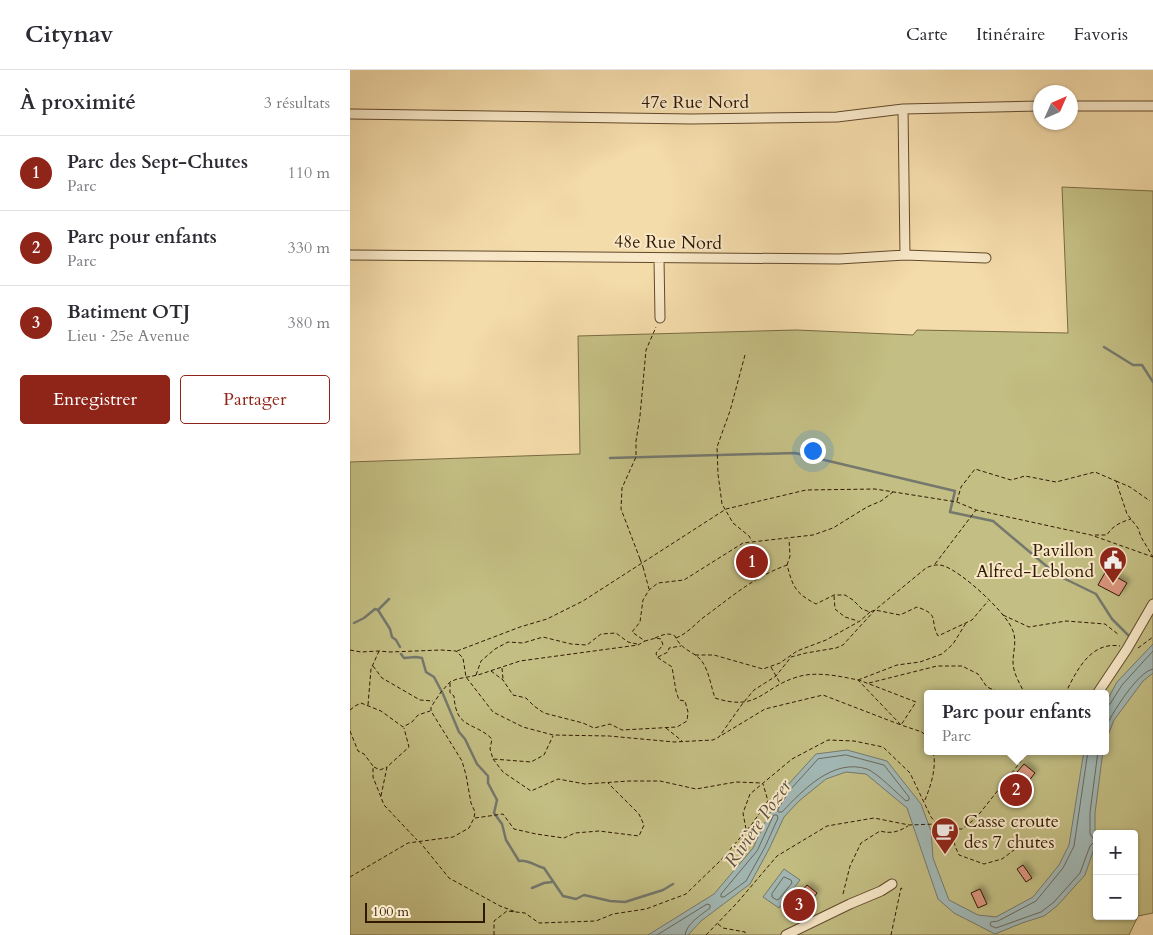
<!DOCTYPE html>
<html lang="fr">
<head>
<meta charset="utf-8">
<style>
  :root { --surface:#fff; --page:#f2f2f3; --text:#2b2b33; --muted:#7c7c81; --line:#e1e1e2; --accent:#8f2418 }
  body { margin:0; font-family:Cardo,serif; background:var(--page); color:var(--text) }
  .controls { position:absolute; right:15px; bottom:15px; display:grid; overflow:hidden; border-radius:5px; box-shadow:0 1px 4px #0004 }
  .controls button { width:45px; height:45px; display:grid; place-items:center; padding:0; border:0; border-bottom:1px solid var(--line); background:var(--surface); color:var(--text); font:25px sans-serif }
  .compass { position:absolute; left:683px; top:15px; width:45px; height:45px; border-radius:50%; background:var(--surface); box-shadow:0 1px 4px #0004; rotate:45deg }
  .scale { position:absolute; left:15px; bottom:12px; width:120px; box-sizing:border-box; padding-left:5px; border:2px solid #311801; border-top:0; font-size:14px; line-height:18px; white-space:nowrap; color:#311801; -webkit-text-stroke:4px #f8e8c8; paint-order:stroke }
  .you { position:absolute; left:462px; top:380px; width:18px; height:18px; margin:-12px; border:4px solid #fff; border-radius:50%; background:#1a73e8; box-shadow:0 0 0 8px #1a73e833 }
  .badge { display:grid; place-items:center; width:32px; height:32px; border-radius:50%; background:var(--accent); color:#fff; font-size:16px; font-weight:700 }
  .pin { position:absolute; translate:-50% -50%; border:2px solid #fff; box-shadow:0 1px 5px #0006 }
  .popup { position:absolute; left:574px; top:620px; width:185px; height:65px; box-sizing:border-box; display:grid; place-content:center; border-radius:5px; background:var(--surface); filter:drop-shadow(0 1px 4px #0005); font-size:16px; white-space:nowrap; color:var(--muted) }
  .popup b { font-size:19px; color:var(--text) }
  .popup::after { content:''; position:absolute; left:50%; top:100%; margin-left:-10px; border:10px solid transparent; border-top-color:var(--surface) }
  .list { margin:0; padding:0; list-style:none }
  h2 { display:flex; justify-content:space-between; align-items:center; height:65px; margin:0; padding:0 20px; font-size:21px }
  h2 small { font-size:16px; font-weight:400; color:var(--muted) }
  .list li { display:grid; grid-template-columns:32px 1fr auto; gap:15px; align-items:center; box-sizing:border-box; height:75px; padding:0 20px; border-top:1px solid var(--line) }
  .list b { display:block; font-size:19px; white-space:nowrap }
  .list p { margin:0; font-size:16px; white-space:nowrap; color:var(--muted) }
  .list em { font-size:16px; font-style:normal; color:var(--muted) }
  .actions { display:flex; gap:10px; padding:15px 20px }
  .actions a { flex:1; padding:11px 0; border:1px solid var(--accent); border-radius:5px; text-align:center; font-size:18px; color:var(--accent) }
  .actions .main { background:var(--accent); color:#fff }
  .map { position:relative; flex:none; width:803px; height:865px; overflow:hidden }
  header { display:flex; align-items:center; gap:30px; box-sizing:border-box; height:70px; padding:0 25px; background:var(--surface); border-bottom:1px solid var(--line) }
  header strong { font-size:24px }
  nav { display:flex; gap:28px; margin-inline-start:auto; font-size:18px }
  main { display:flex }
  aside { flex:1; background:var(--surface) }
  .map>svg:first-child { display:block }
</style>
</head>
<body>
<header>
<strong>Citynav</strong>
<nav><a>Carte</a><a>Itinéraire</a><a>Favoris</a></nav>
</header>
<main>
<aside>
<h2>À proximité<small>3 résultats</small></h2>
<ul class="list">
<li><span class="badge">1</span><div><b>Parc des Sept-Chutes</b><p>Parc</p></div><em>110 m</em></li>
<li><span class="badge">2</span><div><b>Parc pour enfants</b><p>Parc</p></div><em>330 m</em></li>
<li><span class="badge">3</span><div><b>Batiment OTJ</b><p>Lieu · 25e Avenue</p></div><em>380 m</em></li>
</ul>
<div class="actions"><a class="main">Enregistrer</a><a>Partager</a></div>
</aside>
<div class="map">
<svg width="803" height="865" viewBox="0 0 803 865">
  <defs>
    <filter id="shadow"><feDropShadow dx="3.5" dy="-3.5" stdDeviation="2.5" flood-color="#0004"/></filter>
  </defs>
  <rect width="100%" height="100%" fill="#f4dbaa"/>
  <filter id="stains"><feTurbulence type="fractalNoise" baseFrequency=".004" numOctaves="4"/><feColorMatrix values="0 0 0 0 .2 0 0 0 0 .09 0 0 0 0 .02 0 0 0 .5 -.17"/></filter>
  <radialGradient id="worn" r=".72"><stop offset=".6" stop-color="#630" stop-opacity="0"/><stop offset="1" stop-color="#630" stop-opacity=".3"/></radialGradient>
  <path fill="#c3be83" stroke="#7a6b42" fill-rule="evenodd" d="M712,117l91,4v722l-15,3 -9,19h-779v-473l230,-8 -2,-118 218,-6 117,5 4,-5 151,3zM577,624h178v57h-178zM747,764h37v82h-37z"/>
  <path fill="#a2b8b5" stroke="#75786d" d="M803,574v29l-10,8 -29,39 -9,23v-39l12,-22z
    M497,680l40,11 34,43 10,27 2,27 16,42 29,15 18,2 37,-20 26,-32 10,-20 15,-94h19l-8,62v33l-10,29 -28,31 -13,10 -22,7 -27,11 -41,-21 -16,-14 -31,-91 -41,-34 -20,-2 -20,7 -27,22 -15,16 -15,32 -19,35 -49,37 -13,14h-40l66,-41 39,-46 14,-30 19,-31 30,-33z
    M434,799l16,11 -21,28 -16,-11z"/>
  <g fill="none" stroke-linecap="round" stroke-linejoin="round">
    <path stroke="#6a685b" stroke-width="1" d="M755,635l5,-1 12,-19 31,-34
      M755,659c5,-13 33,-58 48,-60
      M738,681l-14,95 -11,22 -27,33 -38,20 -7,1 -1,2 1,2 5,2 45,-16 13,-10 26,-29 10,-27 5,-5 -5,-7v-21l8,-62
      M496,685l38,10 25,32v3l-3,1c-8,-7 -30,-29 -39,-32 -34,-11 -64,21 -85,43h-4v-3l12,-19 28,-31z
      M424,745h3l1,3 -13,29 -19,34 -22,16h-3v-3l36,-43z
      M434,807l7,3 1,3 -13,16 -2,1 -5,-3v-3z
      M307,865l50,-31 3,1v3c-9,7 -24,16 -25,27"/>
    <path stroke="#75786d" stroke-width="2.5" d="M754,277l29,18h9l11,17
      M260,388l185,-5 160,38 -5,21 43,9 64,54 39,19 16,25 19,19
      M28,540l11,-11
      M4,553l10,-5 11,-9 3,1 12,19 2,8 4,3 4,7
      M51,584l3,4 12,-1 6,1 4,14 8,5 9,17 16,38 6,7 12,25 11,12v7l9,17 -3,13 8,11 4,16 13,21c9,-2 16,5 25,7l19,28 13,3 8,-4 26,6 15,1 38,-12 10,-6
      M182,818l12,-5 8,-1"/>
  </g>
  <path fill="#db957e" stroke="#311801" filter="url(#shadow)" d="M756,501l21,12 -8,13 -21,-11z
    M674,694l11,9 -7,9 -11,-10z
    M673,795l9,13 -6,4 -9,-13z
    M457,815l10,8 -20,26 -11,-9 8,-10 -2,-3 7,-8 3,2z
    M630,819l7,15 -9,4 -7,-15z"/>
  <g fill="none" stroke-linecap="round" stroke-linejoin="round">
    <g stroke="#62492b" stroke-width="11">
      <path id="street" d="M720,36h83
        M553,39l2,146
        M0,44l341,5 146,-2 66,-8 137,-3
        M0,185l489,4 66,-4 81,3
        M309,188l1,60
        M747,624l30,-45 26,-45
        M436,865l64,-31 31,-13 11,-7"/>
    </g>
    <path stroke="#311801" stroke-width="1" stroke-dasharray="4 2.5" stroke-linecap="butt" d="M395,285l-15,56 -13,36 1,27 4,30 11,19 16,13 3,5
      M766,411l14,6 20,14
      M607,431l4,-14 14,-18 36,11 14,-4 31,6 39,-10 21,9 11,33 11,14 3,9 12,20
      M745,465h12c5,-9 14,-13 24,-16
      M290,489l-19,-50 1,-21 14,-31v-16l4,-25 6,-66 10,-23
      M585,494l41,-54
      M437,495l3,-9 -1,-17
      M293,497l6,22
      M484,526l1,13 10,8 13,4
      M653,545l26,12 37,-6 39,3 14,11
      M305,568c7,-3 13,-6 20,-2 6,14 18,15 26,24 8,10 10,27 14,38 44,14 46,-10 82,-21 19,-6 42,-1 61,3l43,45 21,7 5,5
      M326,568c12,-5 18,-13 28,-21 29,-21 48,-39 83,-52 6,22 8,28 29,39l18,-9h11l8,5 9,9 8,3 5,-2 25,5 17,-8c24,8 12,13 21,29l34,-16 16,-19
      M788,578l15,-11
      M0,580l11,2 18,-1 11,1 51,-2 15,1 7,7 3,19 27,35 30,15 30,8 56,1 65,6 39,-2 6,-3 24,-34 11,-13 22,-14 15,-19 15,-4 30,-5 7,-3 32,-35 51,-42c6,-3 12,-4 18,-2 18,6 63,47 69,65 4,10 0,21 0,31 0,11 7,22 12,32
      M107,581l63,-24 27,-8 36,-18 143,-92 80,-19 69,-1 82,13 19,8 115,25 62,22
      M345,585h19l49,14 17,-6 17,-12 29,-11 34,-19 10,-9
      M308,587l10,-5 1,-4 12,-2
      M23,596l9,12 38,22 13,1
      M421,597l9,16
      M152,598l1,11
      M141,601l12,9 10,15 13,3 8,8 10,7 39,10 11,5 16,-4 12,6 55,-3 10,-6 1,-9 -3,-11 -6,-1 -3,-9 -4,-24 -15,-10 -1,-4 7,-8 -2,-6 -5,-1 -11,3 -13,-9 8,-10 3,-22 6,-10 9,-7 26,-3 59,-37 70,-8 20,-7 34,-21 14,-6 12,-9
      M126,605l5,-14 14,-12 13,-7 15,1 20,-6 28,7 16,1 14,-11 15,-1 12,9 9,2
      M508,610l39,-15 23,-3 22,-8 11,-10 13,-21
      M100,613v10l4,3c2,34 20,25 38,43l-2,10 3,10 38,3 13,-7 9,-19
      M519,613l68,-17h25l16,8 9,13 16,7
      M715,624c11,-22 25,-53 55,-48
      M18,635l3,-36 8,-18
      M0,640l5,-4 6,-3 20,8 22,16 9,-5 6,-7 12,-4
      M316,658l16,13
      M0,661l8,20 6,3 9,12v11l11,28 33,35
      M372,665l43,-26 58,-14 78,30 15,-23 -57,-22
      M143,689l10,13 28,19 27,-12 27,5 44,-3h31l36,8 40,-7 26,1
      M24,697l6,3 7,-3
      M31,726l6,-29 22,-20 -5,-19
      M575,730c6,-15 12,-33 8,-49
      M125,748l28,-4 11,15 22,5 28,4 11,-5 24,-2 40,5 5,-11 -5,-11 -31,-31
      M396,759l-3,-16 7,-19 42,-35 36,-19 26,1 29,6 27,26 21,44 6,7 15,5h10l14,-11 50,-63 6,-4
      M602,759l3,17 4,9 25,9 18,-5 16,-12 34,-2
      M69,771l30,37 51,28 16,6
      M0,807l58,-34 45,-6 16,-9 5,-10 1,-6 -4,-9 -5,-28 -4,-14 -31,-50v-4l10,-15 9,-10 7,-3 21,-4 42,-14 118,-16 7,-4
      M493,824l7,-28 11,-23 19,-12c11,3 18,1 28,-5
      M368,854l5,4 22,4 1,3
      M144,865v-14l13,-10 18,2 14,10 57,-2 17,-7 33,-5 40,-15 35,-34 31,-36 16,-23 -5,-17
      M356,865l31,-32 40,-47 50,-30 47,-8 35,7 27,-1
      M541,865l10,-47 2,1"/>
    <use href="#street" stroke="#f8e8c8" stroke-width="9"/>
    <path stroke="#311801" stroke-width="1" stroke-dasharray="4 2.5" stroke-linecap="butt" d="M290,489l3,8"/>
  </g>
  <defs>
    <g id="civic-pin" transform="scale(1.4375)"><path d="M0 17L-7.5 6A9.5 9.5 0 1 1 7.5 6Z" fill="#8f2418" stroke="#f8e8c8"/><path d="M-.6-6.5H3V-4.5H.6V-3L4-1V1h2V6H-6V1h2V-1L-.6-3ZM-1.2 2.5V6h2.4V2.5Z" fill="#fff"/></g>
    <g id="cafe-pin" transform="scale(1.4375)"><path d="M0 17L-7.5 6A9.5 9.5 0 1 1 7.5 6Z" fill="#8f2418" stroke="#f8e8c8"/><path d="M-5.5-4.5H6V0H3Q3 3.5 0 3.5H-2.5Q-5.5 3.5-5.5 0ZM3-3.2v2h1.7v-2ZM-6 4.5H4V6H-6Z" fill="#fff"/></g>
  </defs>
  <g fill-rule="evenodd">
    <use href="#civic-pin" x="763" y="490"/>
    <use href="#cafe-pin" x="595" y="761"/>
  </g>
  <g text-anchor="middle" stroke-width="4" stroke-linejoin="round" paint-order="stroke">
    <g font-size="18" fill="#311801" stroke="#f8e8c8">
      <text x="345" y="38">47e Rue Nord</text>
      <text transform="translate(318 172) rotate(1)" y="6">48e Rue Nord</text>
    </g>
    <g font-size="18" fill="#311801" stroke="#f8e8c8" text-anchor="end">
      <text x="744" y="486">Pavillon<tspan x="744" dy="21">Alfred-Leblond</tspan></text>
      <text x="614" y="757" text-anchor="start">Casse croute<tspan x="614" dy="21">des 7 chutes</tspan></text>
    </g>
    <g font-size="19" font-style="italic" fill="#595040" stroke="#f8e8c8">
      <text transform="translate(407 753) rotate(-55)" y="7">Rivière Pozer</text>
    </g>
  </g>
  <rect width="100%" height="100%" filter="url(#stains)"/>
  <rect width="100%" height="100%" fill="url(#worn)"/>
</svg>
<div class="controls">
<button>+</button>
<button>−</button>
</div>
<svg class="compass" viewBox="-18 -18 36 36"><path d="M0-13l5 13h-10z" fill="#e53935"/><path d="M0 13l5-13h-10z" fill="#7c7c81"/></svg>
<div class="scale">100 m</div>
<div class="you"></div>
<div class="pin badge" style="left:402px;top:492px">1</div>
<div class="pin badge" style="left:666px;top:720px">2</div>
<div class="popup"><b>Parc pour enfants</b>Parc</div>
<div class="pin badge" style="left:449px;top:835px">3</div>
</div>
</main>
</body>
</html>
